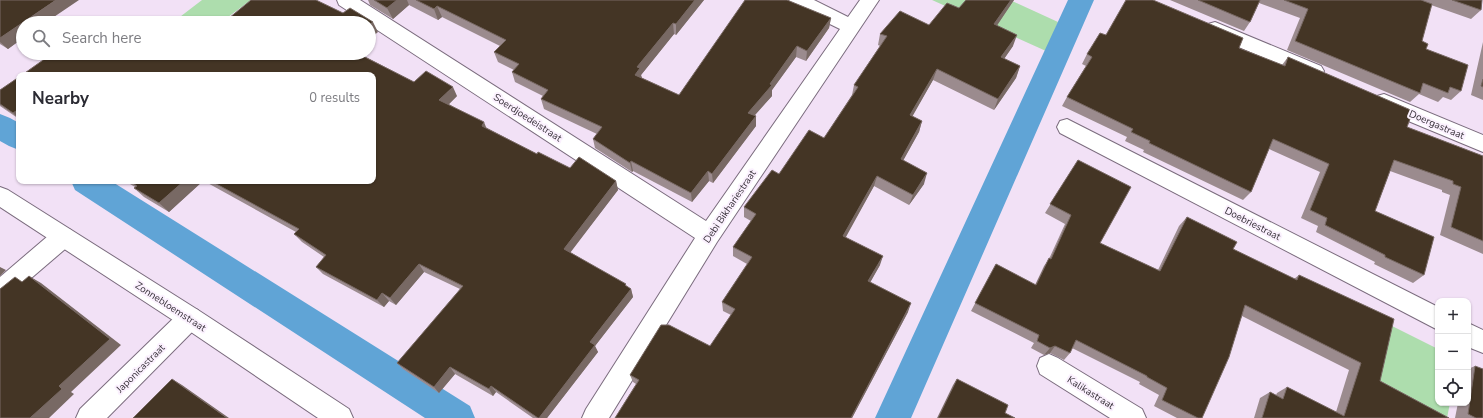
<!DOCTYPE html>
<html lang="en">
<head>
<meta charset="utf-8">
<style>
  :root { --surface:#fff; --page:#f2f2f3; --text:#2b2b33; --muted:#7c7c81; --line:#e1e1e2 }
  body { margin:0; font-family:"Nunito Sans",sans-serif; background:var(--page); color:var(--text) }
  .controls { position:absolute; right:12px; bottom:12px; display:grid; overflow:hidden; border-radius:8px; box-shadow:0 1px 3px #0004 }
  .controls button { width:36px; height:36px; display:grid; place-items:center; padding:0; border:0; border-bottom:1px solid var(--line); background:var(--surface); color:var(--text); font:20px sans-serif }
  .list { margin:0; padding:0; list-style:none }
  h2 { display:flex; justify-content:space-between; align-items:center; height:52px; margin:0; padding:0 16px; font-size:17px }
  h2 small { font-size:13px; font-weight:400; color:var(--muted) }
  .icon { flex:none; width:22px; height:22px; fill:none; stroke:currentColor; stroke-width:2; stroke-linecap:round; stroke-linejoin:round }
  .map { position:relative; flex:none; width:1483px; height:418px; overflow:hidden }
  .search { position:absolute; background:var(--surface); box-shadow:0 1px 3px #0004; left:16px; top:16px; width:360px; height:44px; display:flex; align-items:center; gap:10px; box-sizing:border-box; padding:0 14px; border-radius:22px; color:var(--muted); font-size:15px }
  .panel { position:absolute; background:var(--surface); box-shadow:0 1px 3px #0004; left:16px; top:72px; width:360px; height:112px; border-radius:8px }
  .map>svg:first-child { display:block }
</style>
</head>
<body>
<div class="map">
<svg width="1483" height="418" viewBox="0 0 1483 418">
  <rect width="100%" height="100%" fill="#f2e1f6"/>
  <path fill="#adddad" d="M202,0h49l-31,23h-48z
    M932,0h78l48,22 -12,29z
    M1392,326l46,23v54h12l-3,15 -74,-32z"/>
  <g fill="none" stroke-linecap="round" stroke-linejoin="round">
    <path fill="#60a4d6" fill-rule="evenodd" d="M1068,0h26l-183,418h-36z
      M0,114l10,4 9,5v27l-10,-4 -9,-5z
      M71,181h40l359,225 5,12h-50l-350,-228z"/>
    <g stroke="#7b6c7e" stroke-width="2">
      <path id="minor" d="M337,0h23l346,221 134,-192 -49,-24 -2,-5h25l34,17 12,-17h19l-162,242 -108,176h-27l4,-9 109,-171 -356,-233z
        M1215,22l106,44 3,5 -3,5 -7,2 -7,-2 -99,-42 -2,-5 2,-5z
        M1384,94l99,41v17l-106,-44 -3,-6 3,-6z
        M1067,119l371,188v23l-378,-197 -3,-6 3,-6z
        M63,227l8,3 3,7 -3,7 -63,54 -8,4v-25l55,-47z
        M190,307l8,3 4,8 -4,8 -91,92h-31l4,-9 102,-99z
        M1468,323l15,7v23l-15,-6z
        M1049,354l9,4 84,51 4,9h-36l-70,-44 -3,-8 3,-8z"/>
    </g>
    <g stroke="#7b6c7e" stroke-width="2">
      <path id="tertiary" d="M0,187l8,3 190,120 151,99 4,9h-35l-136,-92 -182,-119z"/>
    </g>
    <use href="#minor" fill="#fff" fill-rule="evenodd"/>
    <use href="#tertiary" fill="#fff" fill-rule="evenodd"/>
  </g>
  <path fill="#9b8b8e" d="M0,0l23,23v15l-15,11 -8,-5z
    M368,0h336l-28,35 -2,-1 -33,41 1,3 37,17 152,-77 -2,10 -23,33 -10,-4 -24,33v6l-18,19 2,1v10l-43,57 -4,-2 -17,21 -59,-31 -1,1 -37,-24 -2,-9 4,-5 -53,-25 -3,-10 2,-3 -28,-14 -3,-10 2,-2 -16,-8 -4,-10 6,-6 -58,-29 -4,3 -29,-15 -16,14 -23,-14z
    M966,0h48l-17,25 16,21 -9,13 16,7 -4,12 -22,32 -61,-30 -21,36 10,5 -3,11 -16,28 21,24 -15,21 -35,-19 -29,51 35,28 -10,17 38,30 -56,106h-237l21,-34 -3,-2 -3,-7 80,-29 21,-31 -8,-4 -1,-9 25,-38 -14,-8v-9l18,-26 -7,-4v-10l35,-33 45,-36 28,-43 2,-10 26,-39 -2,-1 2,-11 49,-9 30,-17z
    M1170,0h312l-1,10 -10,9 -40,-14 -9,36 4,8 35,42 -10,9 -8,-3 -5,5 -19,-8 -9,8 -123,-52 13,-32 -41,-15 -9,19 -6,9z
    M1106,35l133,13 43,17 6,-8 119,70 76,29v98l-43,-19 10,-40 -8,-3v-2l-52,-19 -15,40 49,64 -11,8 -39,-19 1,-2 -59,-30 2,-6 -17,-8 19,-46 -51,-23 -18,43 -8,8 -100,-48 1,-2 -19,-9 2,-4 -65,-31 5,-9 19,-31 -4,-2 5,-10z
    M1483,42v58l-12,-5z
    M170,53h189h-1l56,29 43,14 -8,8 38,24 50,26 33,14 46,13 2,9 -48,62 61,37 2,8 -38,49 3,6 -51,66h-14l-37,-26 -3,4 -38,-22 -16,19 -36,-24 -6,-6 63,-74 -36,-17 -28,33 -7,-4 -5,6 -61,-33 -7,-7 8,-10 -22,-15 -8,-8 2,-2 -92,-51h169l-204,-127z
    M19,77v42l-19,-13v-16z
    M1078,160l22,83 58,27 21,-44 8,-9 46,32 61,30 5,-4 81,106 69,37h-195l6,-20 10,-6 6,3 1,-2 10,-6 49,25 13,-42 -107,-54 -40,102h-25l-23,-12 5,-11 -20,-11 1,-2 -68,-34 -2,5 -6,7 -14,-7 -6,2 -13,-7 3,-5 -63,-32 25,-47 39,21 9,-19 5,-7 16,-35 -20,-11z
    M125,181h78l-34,31 -25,-15 -10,-9 1,-1z
    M1475,366l8,52h-28l3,-15h10v-34z
    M957,379l48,34 10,5h-78l16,-33z"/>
  <path fill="#786964" d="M56,0h23l-34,23h-22v15l-15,11 -8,-7v-4z
    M397,0h10l2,5 -16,14 -6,-11z
    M695,0h9l-28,35v-11z
    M1011,0h3l-24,36 4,-12z
    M437,6l5,11 -4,3 -4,-11z
    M831,18l-2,10 -23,33 1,-10z
    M373,22l5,10 -7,6 2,3 -4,3v-19z
    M673,23l1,11 -33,41 1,4 -7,-4 2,-8z
    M1017,35l-4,11 -16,23 4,-12z
    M797,46l-1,11 -24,33v6l-24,27v-10l22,-29z
    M1020,66l-4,12 -22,32 4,-11z
    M937,69l-4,11 -26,46 3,-11z
    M453,87l4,9 -13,13 -5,-9z
    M19,109v10l-6,-6z
    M756,116v10l-43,57 -1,-9z
    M922,121l-3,11 -21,38 3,-11z
    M484,122l4,10 -6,-6z
    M631,161l2,10 -1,1 -2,-9z
    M708,171l1,10 -17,21 -1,-9z
    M927,173l-3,11 -15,21 4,-10z
    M877,176l-3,10 -33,60 2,-10z
    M184,181h19l-34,31 -10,-9z
    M616,181l2,9 -51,67 -3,-8z
    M883,256l-3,9 -14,25 2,-9z
    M419,264l5,8 -28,33 -6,-7z
    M0,267l6,3 -6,6z
    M29,276l12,7 80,62 -50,47 3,2 -25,24h-19l29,-32z
    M631,289l2,8 -38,49 3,6 -51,66h-8l51,-76z
    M382,293l7,8 -5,6 -7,-7z
    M911,303l-3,9 -56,106h-1z
    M1055,346l-5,7 -6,2 6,-7z
    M450,367l5,7 -16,19 -5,-6z
    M172,379l10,6 47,33h-2z
    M491,386l5,6 -3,4 -4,-7z"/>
  <path fill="#443525" stroke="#786964" d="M0,0h56l-56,38z
    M251,0h65l27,13 7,-5 23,14 -4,3v-2h-146z
    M374,0h23l-10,8z
    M416,0h279l-19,24 -3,-1 -36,44 3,1 -5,7 44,20 66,-95h42l44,18 -24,33 -10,-5 -27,38 2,1 -24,28 8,3 -44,58 -4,-3 -17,22 -60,-32 -1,2 -37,-24 9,-12 -61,-28 7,-9 -36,-18 7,-8 -25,-12 12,-12 -69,-34 -3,3z
    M966,0h45l-17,24 23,11 -16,22 19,9 -22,33 -61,-30 -27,46 12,6 -21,38 26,14 -14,22 -36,-19 -34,60 40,20 -15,25 43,22 -60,115h-236l24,-38 -9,-5 31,-50h8l41,21 25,-37 -13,-7 30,-45 -19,-10 23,-33 -12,-7 28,-37 7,4 30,-44 15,8 34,-51 -4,-2 33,-49 -7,-2 20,-23 29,14 18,-22 12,5z
    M1126,0h27l90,38 -4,10 46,18 3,-9 125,54 -6,16 76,29v85l-32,-14 10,-40 -8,-3v-3l-59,-21 -19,51 59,26 -10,38 -39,-18v-2l-60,-30 2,-7 -17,-8 19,-46 -56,-25 -22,53 -102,-49 1,-2 -19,-9 2,-3 -66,-32 25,-40 -5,-3 13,-21 6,2z
    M1198,0h62l-10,22z
    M1284,0h137l11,4 -10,37 6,3 -2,5 42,16 -7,26 -11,-4 -2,6 -25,-10 -3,10 -125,-52 13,-32z
    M1452,0h30l-1,10z
    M53,53h114l2,1 1,-1h187l57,29 12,-11 27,16 -14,13 45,22 -2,4 55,28 1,-2 32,16 9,-11 37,24 -52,68 62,35 -1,1 6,4 -41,53 5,3 -56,73h-1l-47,-32 -2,3 -39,-22 -16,20 -37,-24 66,-77 -44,-22 -29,34 -8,-5 -5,7 -61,-33 10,-12 -32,-21 5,-5 -88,-48h162v-106h-351z
    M19,77v32l-6,4 -13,-9v-14z
    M1483,79v8l-2,-1z
    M1078,160l53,27 -31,56 60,28 27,-54 50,25 -4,7 64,31 2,-5 95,44 -14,62 69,37h-187l8,-26 13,7 4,-12 57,29 17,-53 -116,-58 -16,52 -27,61h-4l-36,-18 5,-12 -20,-11v-1l-71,-36 -6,13 -15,-7 -5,2 -13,-7 2,-6 -64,-32 21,-39 40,21 13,-27 2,1 20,-44 -21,-11z
    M130,181h54l-25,22 -25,-15 3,-2z
    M29,276l81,63 -51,47 3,3 -32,29h-30v-129l15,-12 7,5z
    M1475,366l8,3v49h-7l-8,-4z
    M172,379l55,39h-94z
    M957,379l51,26 -3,8 10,5h-77z"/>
  <g text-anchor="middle" stroke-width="4" stroke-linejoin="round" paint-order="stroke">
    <g font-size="10" fill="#39323b" stroke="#fbf1fe">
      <text transform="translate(528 117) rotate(33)" y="4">Soerdjoedeistraat</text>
      <text transform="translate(1437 124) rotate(23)" y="4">Doergastraat</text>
      <text transform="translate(729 206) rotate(-56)" y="4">Debi Bikhariestraat</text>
      <text transform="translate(1253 223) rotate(27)" y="4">Doebriestraat</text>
      <text transform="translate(171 306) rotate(33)" y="4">Zonnebloemstraat</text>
      <text transform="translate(140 368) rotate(-45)" y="4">Japonicastraat</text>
      <text transform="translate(1091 392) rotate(32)" y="4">Kalikastraat</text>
    </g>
  </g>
</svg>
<div class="controls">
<button>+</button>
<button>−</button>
<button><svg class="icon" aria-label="locate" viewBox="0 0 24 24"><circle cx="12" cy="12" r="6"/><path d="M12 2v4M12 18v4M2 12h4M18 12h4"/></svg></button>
</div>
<div class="search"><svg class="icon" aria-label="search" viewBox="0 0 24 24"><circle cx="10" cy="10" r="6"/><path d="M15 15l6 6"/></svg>Search here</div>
<section class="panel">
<h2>Nearby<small>0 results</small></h2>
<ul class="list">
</ul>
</section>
</div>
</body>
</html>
